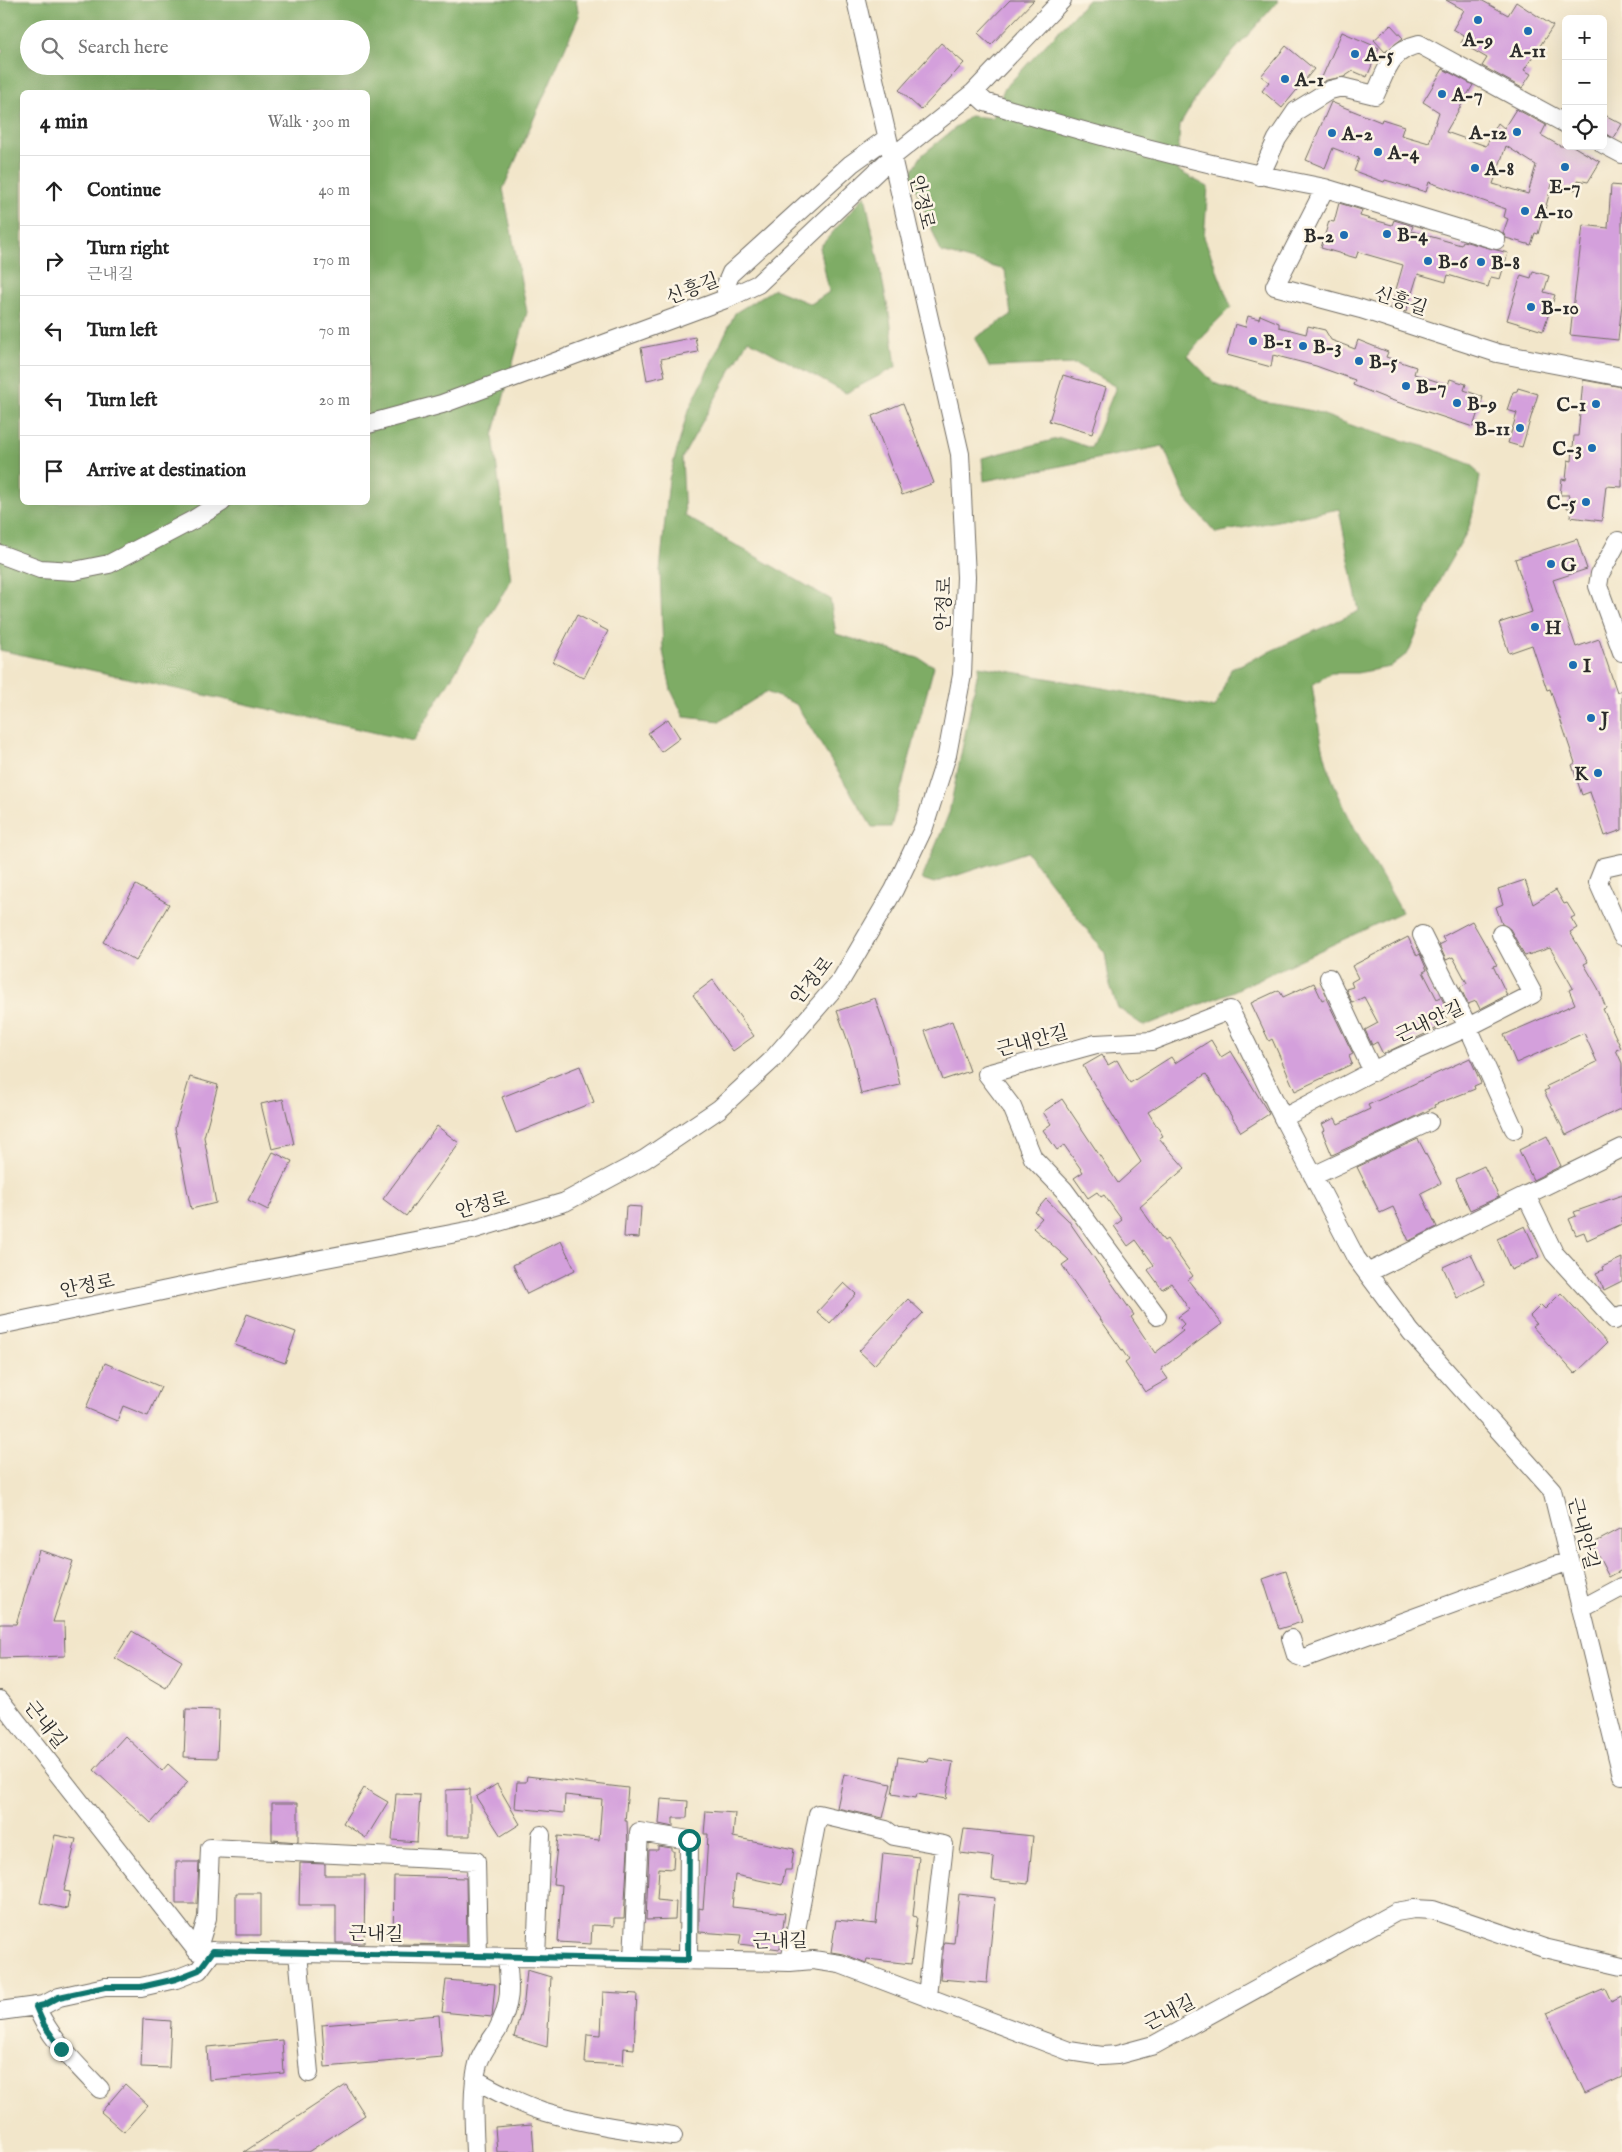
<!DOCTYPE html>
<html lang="en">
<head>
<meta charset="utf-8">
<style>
  :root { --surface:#fff; --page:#f2f2f2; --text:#222; --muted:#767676; --line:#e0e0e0 }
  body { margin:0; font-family:"IM FELL English","Noto Serif KR",serif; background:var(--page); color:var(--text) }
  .controls { position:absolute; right:15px; top:15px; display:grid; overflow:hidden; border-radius:8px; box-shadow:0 5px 20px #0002 }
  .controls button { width:45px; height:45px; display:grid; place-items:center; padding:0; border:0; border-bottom:1px solid var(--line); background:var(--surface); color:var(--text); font:25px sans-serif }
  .stop { position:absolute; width:15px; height:15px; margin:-11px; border:4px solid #0f766e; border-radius:50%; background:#fff }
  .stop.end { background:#0f766e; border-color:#fff; box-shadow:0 1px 5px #0008 }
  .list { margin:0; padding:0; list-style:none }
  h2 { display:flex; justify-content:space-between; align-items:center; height:65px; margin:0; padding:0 20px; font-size:21px }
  h2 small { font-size:16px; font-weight:400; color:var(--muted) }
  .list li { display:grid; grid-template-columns:32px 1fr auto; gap:15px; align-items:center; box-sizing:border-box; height:70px; padding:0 20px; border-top:1px solid var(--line) }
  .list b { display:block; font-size:19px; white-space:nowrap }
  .list p { margin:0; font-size:16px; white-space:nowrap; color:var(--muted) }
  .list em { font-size:16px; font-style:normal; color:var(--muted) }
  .icon { flex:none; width:28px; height:28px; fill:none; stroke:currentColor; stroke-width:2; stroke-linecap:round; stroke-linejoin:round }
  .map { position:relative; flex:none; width:1622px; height:2152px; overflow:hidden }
  .search { position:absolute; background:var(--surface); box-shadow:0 5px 20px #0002; left:20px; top:20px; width:350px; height:55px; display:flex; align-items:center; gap:12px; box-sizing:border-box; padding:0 18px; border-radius:28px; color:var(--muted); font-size:19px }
  .panel { position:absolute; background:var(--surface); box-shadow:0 5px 20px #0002; left:20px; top:90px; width:350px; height:415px; border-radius:8px }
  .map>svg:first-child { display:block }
</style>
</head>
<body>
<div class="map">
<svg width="1622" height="2152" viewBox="0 0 1622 2152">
  <rect width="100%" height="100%" fill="#fcf5e5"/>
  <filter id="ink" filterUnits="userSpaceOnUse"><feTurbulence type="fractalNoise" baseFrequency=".02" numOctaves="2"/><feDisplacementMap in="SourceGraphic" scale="10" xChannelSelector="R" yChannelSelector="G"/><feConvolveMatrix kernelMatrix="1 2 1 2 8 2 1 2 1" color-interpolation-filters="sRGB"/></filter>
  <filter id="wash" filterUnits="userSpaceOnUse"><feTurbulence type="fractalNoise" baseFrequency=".0096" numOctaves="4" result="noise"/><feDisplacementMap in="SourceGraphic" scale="20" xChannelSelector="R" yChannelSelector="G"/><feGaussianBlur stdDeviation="1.12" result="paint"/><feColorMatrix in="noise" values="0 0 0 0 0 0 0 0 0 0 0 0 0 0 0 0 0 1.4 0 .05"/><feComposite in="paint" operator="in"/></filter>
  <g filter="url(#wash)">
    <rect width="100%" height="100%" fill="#f2e6ca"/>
    <path fill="#7eac65" stroke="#546c48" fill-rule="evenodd" d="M0,0h576l3,16 -76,173 24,123 -34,124 18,144 -98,161 -413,-91v-596l3,-2 -3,-6zM29,29h332v37h-332zM22,92h346v410h-346z
      M1088,0h191l-76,86 -23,39 -3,45 31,17 -4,50 27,70 -20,20 -23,29 26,27 49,19 50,9 46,17 74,21 39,16 8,11 -4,26 -8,28 -27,47 -33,76 -18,14 -33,6h-26l-19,12c5,31 9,62 19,91 17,46 47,93 71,136l-175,82 -83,32 -26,-18 -8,-22 -5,-33 -78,-101 -93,31 -12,-4 27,-66 30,-147 236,42 16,-39 128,-58 -20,-102 -123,24 -30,-34 -23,-53 -179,35 -2,-23 79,-20 30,10 25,-61 -40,-23 -87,3 -14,-29 36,-23 -6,-45 -64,-18 -31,-78 12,-19 48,-39 23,2 11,-29z
      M865,195l25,123 6,49 -50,26 -98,-53 -66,118 3,58 145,83 6,35 82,24 16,8 -43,161h-19l-76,-123 -30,-12 -46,29 -36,-4 -13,-27 -8,-39 -3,-80 9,-92 18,-65 48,-101 39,-24 37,15 18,-12 -9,-45z"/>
    <g id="blocks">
      <path fill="#d4a0dc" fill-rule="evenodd" d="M1010,0h24l-43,45 -13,-12z
        M1446,0h35l27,15 8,-13 37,24 -29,44 7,4 -9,14 -40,-22 5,-8 -26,-15 4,-7 -12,-7 11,-19z
        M1391,25l12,13 -18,14 -11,-12z
        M1342,32l37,16 -12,29 -14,-6 -9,6 -17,3 -8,4z
        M941,43l23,20 -43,47 -22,-20z
        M1286,46l28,23 -32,39 -20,-17 7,-9 -8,-6z
        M1443,69l30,16 -27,47 40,14 12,-23 6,5 12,-19 30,16 -5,10 19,11h13l27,16 -12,20 -10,-2 -3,10 -7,-4 -2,3 -13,-8 -15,53 -3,-1 -4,12 -25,-7 -3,-5 5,-14 -4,-2 2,-8 -77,-27 -3,10 -41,-12 -1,2 -30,-11 5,-13 -26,-10 -8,20 -19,-8 25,-58 50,20 1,-3 22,7 -3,9 28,8 10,-31 -16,-10zM1506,146l30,19 -8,29 -35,-10z
        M1603,114l19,10 -8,14 -11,-5z
        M1611,185l11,1v118l-4,36 -48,-5 13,-110 25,3z
        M1339,203l23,7 -2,6 32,9 2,-5 19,6 -2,5 50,14 2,-4 45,12 -8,26 -9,-2 -3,10 -40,-12 -2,7 -28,-8 -12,38 -15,-5 12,-42 -45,-13 -2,6 -35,-10 8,-27 5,1z
        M1533,271l16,5 -5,16 11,3 -12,36 -36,-11 14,-45 10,3z
        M1260,315l19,8v4l27,7 2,-8 17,4 6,10 24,9 3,-9 30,12 -2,5 30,10 -2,7 34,11 2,-6 16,5 -2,6 19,7 -10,30 -85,-28 -35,-14 2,-5 -39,-14 -43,-11 -2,12 -44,-12 8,-31 10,3 3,-11 11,3z
        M695,337l3,15 -37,7 4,17 -18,4 -6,-32z
        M1063,375l43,13 -14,46 -43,-13z
        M1583,380l39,7v100l-16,-1 -4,35 -32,-4 1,-9h-4l2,-13h-9l2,-16 4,1 2,-20 4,1 2,-25h4z
        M1518,388l20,6 -16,53 -14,-4 9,-30 -10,-3 6,-18 4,-1z
        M903,403l31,80 -32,12 -30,-79z
        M1577,539l10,30 -34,11 23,67 23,-8 18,53 5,-2v140l-17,6 -15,-44 -8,3 -10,-30 3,-2 -25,-74 -3,1 -15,-45 -23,8 -10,-30 33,-11 -17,-53z
        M577,615l31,16 -24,47 -31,-16z
        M668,719l12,19 -19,14 -13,-19z
        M1525,880l8,24 23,-14 8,14 3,-1 8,13 -4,2 6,10 -7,4 18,30 -4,2 14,24 8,20 -3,1 18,39 -5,2 6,13v45l-56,27 -22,-44 5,-2 -2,-3 50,-24 -13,-29 -68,30 -12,-28 71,-31 -6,-14 4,-2 -23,-40 -25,8 -15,-27 -8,-5 -6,-17 7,-3 -5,-15z
        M136,885l33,19 -33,57 -33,-19z
        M1472,921l25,44 -4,1 14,29 -27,14 -4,-8 -8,3 -8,-17 7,-4 -14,-26 -7,3 -7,-15 6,-3 -3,-5z
        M1408,937l9,19 3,-2 7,16 -4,2 14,27 4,-2 8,16 -4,3 3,7 -65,31 -6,-12 -5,3 -7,-15 13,-7 -14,-26 -12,6 -6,-14 7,-2 -2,-5 7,-4 -6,-12z
        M713,980l41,56 -21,15 -40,-56z
        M1314,983l8,17 4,-2 27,56 -4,2 3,8 -57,27 -23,-52 -3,2 -18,-38 28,-13 4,7z
        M875,998l17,49 8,38 -39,9 -10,-44 -14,-39z
        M952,1021l18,50 -27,9 -18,-49z
        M1211,1040l10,17 10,-6 38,63 -28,18 -35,-58 -58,38 15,24 -4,2 26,30 -45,39 24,34 3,-2 26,37 -5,4 34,44 -61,45 7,10 -23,13 -20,-29 4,-3 -67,-95 7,-5 -36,-32 9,-10 -7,-6 11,-13 22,21 66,95 -3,2 24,36 28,-22 -3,-3 4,-4 -6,-7 11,-8 -18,-26 -9,6 -14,-19 6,-5 -18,-25 -8,6 -14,-20 8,-6 -18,-25 -3,2 -4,-5 -9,6 -14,-20 9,-6 -19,-27 -7,5 -14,-20 8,-6 -8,-12 19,-13 56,84 23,-21 -58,-96 19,-11 6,10 9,-5 13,23 41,-26 4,6z
        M1470,1058l11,25 -7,3 1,3 -41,16 1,2 -26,13 -77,35 -10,-24 3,-1 -3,-6 13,-6 3,6 32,-15 -2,-4z
        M580,1066l14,36 -78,31 -14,-36z
        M190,1077l28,8 -14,52 12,66 -25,6 -16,-81z
        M283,1099l11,45 -22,5 -11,-45z
        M437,1126l22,17 -53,73 -23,-17z
        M1547,1136l14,30 -28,14 -14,-30z
        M1418,1139l23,44 -20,10 16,34 -28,14 -16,-34 -13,6 -23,-46z
        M273,1152l19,9 -24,49 -20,-10z
        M1484,1166l15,31 -29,13 -14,-31z
        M1622,1195v29l-35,16 -3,-8 -8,3 -7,-16 7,-3 -2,-4z
        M626,1206l15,1 -2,31 -15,-1z
        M1525,1226l14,31 -28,13 -14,-31z
        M561,1241l14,29 -48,24 -14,-29z
        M1471,1254l14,30 -28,14 -14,-31z
        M1622,1258v23l-18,9 -8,-17 7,-3 -1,-3z
        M844,1283l12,11 -26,29 -13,-11z
        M1561,1293l46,50 -32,31 -43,-48 4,-3 -6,-7 11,-11 4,4z
        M908,1299l15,14 -49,52 -15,-14z
        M247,1314l49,18 -11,31 -50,-18z
        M105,1363l56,24 -13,29 -25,-10 -6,15 -31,-13z
        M1622,1528v42l-13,7 -17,-33z
        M39,1550l34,11 -20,61h11l1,34 -65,2v-34h16z
        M1286,1571l16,51 -23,7 -16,-50z
        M132,1631l50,30 -16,27 -51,-30z
        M186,1709l33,1 -2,48 -33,-1z
        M125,1736l37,35 6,-7 20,18 -37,41 -57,-53z
        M898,1757l30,5 1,-4 24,4 -7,37 -29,-5 -1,4 -24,-4z
        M844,1774l47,10 -8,34 -46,-10z
        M527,1776l101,12 -3,33h2l1,28 -4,69h-10v8l-22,-1 -1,19 -33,-2 4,-57 -9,-1 5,-48 41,4 3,-41 -37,-4 -1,18 -49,-5 2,-26h9z
        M497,1784l23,40 -19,12 -25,-39z
        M364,1788l24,14 -22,36 -23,-15z
        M470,1789v47h-24v-46z
        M396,1794l24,1 -3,47 -25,-2z
        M661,1799l27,2 -1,17h-14v9l-14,-3z
        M272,1803h26v39l-26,-2z
        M706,1811l29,2 -2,24 61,12 -3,21h-6l-3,15 -47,-10 -3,32 53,6 -5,36 -41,-5 2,-9 -42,-3v-24l4,1 3,-39 2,-36h-4z
        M964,1829l69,7 -5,48 -36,-4 2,-23 -34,-4z
        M55,1835l21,4 -12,52 6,1 -3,17 -27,-6z
        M658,1846l14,2v3h2l-1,18 -14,-1 -2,32 19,2 -1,17 -29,1 3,-70h9z
        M883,1853l36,4 -6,59 4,1 -6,47 -44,-5 -1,4 -22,-9 -13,-2 5,-32 40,4z
        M176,1862h23l-2,42h-21z
        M300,1863l25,1v11h40l-1,68h-28v-38h-37z
        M394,1876l72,2 1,67 -74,-1z
        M236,1893h25v42h-25z
        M959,1894l36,4 -8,85 -47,-4 4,-37 10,1z
        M527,1970l24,7 -4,70 -33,-10 10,-36z
        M446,1980l49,4 -3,33 -50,-5z
        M1605,1988l6,13 11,-5v81l-37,17 -38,-81z
        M603,1992l34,2 -3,55 -10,-1 -1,17 -38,-2 2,-29 14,1z
        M439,2015l3,42 -117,10 -3,-42z
        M143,2019l28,2 -2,47 -28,-1z
        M282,2040l2,33 -75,7 -2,-33z
        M125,2084l23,21 -24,27 -23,-20z
        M346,2085l19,30 -57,37h-64z
        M532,2124l2,28h-37l-2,-25z"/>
    </g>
  </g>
  <g filter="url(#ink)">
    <use href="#blocks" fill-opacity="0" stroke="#716c63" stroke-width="1"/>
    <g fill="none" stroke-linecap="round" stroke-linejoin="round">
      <g stroke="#716c63" stroke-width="20">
        <path id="minor" d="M974,92l11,10c113,35 223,64 340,86l-50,98 86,23 136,44 125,24
          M1603,144l19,10
          M1260,176l17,-37 19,-28 34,-21 12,-3 33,8c12,-25 14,-44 44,-51l147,80
          M1325,188l171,52
          M728,298l-3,-11 6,-14 120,-109 36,-26
          M368,424l74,-20 286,-106 30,-14 133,-126 83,-66 88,-92
          M1618,541l-18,33 -2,12 24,66
          M0,554l40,15 34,2 35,-7 84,-44 29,-18
          M1622,863l-18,4 -6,15 24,54
          M1422,935l46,92 46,102
          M1329,978l44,94
          M1283,1118l113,-59 72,-32 65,-33 -32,-60
          M1313,1176l116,-54
          M1526,1195l28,58 61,67 7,-4
          M1367,1273l255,-125
          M1157,1316l-93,-126 -31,-32 -21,-51 -25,-33 109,-30 56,-3 78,-31 53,108 73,140 55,74 141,158 70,285
          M0,1325l243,-51 229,-44 93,-28 80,-43 74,-50 52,-48 70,-81 53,-90 30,-63 23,-72 15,-80 4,-98 -6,-123 -104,-454
          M1581,1609l41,-22
          M1291,1639l5,16 8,3 265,-97
          M0,1700l197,251 593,11 23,-2 27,4 229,87 33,5 15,-1 37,-10 242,-133 18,-3 19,1 111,38 78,18
          M197,1951l10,-33 3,-70 266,13 2,95
          M298,1953l11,120
          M536,1958l5,-123
          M633,1959l6,-127 50,8 -1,121
          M790,1962l28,-148 68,16 8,6 50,9 -17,151
          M36,2007c16,34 38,55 64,82
          M0,2011l44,-6 15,-8 46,-10h36l35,-8 23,-9 14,-19
          M476,2080c21,12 43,23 66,31 43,13 87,19 131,25
          M475,2152c-1,-25 -4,-63 3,-88 4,-13 12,-22 19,-33 15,-29 13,-43 10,-74"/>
      </g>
      <use href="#minor" stroke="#fff" stroke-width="18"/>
    </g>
  </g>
  <g fill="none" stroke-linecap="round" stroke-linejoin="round" filter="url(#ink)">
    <path stroke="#0f766e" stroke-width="6" d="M61,2049l-17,-24 -8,-18 8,-2 15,-8 46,-10h36l35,-8 23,-9 14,-19 475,9 1,-120"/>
  </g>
  <g fill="#1f6fb2" stroke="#fcf5e5" stroke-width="2">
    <circle cx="1478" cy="20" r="5"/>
    <circle cx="1528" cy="31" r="5"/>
    <circle cx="1355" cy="54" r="5"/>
    <circle cx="1285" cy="79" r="5"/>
    <circle cx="1442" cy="94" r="5"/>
    <circle cx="1517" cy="132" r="5"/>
    <circle cx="1332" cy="133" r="5"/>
    <circle cx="1378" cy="152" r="5"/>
    <circle cx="1565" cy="167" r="5"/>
    <circle cx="1475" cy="168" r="5"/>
    <circle cx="1525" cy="211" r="5"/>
    <circle cx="1387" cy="234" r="5"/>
    <circle cx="1344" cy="235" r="5"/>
    <circle cx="1428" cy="261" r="5"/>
    <circle cx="1481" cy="262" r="5"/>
    <circle cx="1531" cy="307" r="5"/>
    <circle cx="1253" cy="341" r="5"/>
    <circle cx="1303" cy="346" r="5"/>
    <circle cx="1359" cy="361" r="5"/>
    <circle cx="1406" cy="386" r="5"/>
    <circle cx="1457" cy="403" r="5"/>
    <circle cx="1596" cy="404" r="5"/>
    <circle cx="1520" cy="428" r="5"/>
    <circle cx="1592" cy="448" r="5"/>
    <circle cx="1586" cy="502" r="5"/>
    <circle cx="1551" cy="564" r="5"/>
    <circle cx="1535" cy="627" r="5"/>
    <circle cx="1573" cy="665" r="5"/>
    <circle cx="1591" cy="718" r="5"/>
    <circle cx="1598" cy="773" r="5"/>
  </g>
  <g text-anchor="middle" stroke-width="5" stroke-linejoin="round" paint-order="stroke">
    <g font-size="19" font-weight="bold" fill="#2b2b2b" stroke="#fcf5e5" text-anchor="start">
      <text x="1478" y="46" text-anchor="middle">A-9</text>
      <text x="1528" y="57" text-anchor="middle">A-11</text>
      <text x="1365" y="61">A-5</text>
      <text x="1295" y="86">A-1</text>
      <text x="1452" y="101">A-7</text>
      <text x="1507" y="139" text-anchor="end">A-12</text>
      <text x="1342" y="140">A-2</text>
      <text x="1388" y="159">A-4</text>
      <text x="1485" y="175">A-8</text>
      <text x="1565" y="193" text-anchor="middle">E-7</text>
      <text x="1535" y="218">A-10</text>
      <text x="1397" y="241">B-4</text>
      <text x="1334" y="242" text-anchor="end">B-2</text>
      <text x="1438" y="268">B-6</text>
      <text x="1491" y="269">B-8</text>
      <text x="1541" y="314">B-10</text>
      <text x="1263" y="348">B-1</text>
      <text x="1313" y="353">B-3</text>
      <text x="1369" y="368">B-5</text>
      <text x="1416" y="393">B-7</text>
      <text x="1467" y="410">B-9</text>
      <text x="1586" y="411" text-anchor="end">C-1</text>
      <text x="1510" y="435" text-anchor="end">B-11</text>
      <text x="1582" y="455" text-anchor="end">C-3</text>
      <text x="1576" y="509" text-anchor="end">C-5</text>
      <text x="1561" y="571">G</text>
      <text x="1545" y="634">H</text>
      <text x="1583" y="672">I</text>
      <text x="1601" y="725">J</text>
      <text x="1588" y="780" text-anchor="end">K</text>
    </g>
    <g font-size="19" fill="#2b2b2b" stroke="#fcf5e5">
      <text transform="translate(923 202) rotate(77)" y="7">안정로</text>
      <text transform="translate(692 288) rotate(-21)" y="7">신흥길</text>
      <text transform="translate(1401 300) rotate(18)" y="7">신흥길</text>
      <text transform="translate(943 604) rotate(-88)" y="7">안정로</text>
      <text transform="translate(811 980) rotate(-51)" y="7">안정로</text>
      <text transform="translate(1429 1021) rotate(-25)" y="7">근내안길</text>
      <text transform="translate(1032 1040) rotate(-15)" y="7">근내안길</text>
      <text transform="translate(482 1204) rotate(-15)" y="7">안정로</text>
      <text transform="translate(87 1285) rotate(-12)" y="7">안정로</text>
      <text transform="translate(1584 1533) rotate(76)" y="7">근내안길</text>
      <text transform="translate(46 1724) rotate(52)" y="7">근내길</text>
      <text transform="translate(376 1933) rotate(1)" y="7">근내길</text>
      <text transform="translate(780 1940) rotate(-1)" y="7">근내길</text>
      <text transform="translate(1169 2012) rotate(-27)" y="7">근내길</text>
    </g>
  </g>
</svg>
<div class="controls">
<button>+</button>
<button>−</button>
<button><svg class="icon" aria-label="locate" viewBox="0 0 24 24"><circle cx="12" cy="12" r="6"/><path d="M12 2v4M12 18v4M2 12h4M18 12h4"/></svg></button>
</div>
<div class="stop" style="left:689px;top:1840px"></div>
<div class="stop end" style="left:61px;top:2049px"></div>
<div class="search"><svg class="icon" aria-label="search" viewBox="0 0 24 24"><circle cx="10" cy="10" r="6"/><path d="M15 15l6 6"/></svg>Search here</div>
<section class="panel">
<h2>4 min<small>Walk · 300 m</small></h2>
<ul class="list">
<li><svg class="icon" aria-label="ahead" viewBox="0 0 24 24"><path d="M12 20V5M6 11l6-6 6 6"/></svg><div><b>Continue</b></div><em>40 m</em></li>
<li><svg class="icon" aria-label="right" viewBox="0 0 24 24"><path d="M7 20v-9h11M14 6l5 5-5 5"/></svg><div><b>Turn right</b><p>근내길</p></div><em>170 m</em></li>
<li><svg class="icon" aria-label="left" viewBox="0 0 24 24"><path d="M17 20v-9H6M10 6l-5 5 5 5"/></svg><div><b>Turn left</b></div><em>70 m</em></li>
<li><svg class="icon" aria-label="left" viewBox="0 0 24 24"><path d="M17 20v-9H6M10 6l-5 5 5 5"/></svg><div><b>Turn left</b></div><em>20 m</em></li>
<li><svg class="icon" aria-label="arrive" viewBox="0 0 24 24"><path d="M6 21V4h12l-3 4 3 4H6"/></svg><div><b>Arrive at destination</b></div></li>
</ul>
</section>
</div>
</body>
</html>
